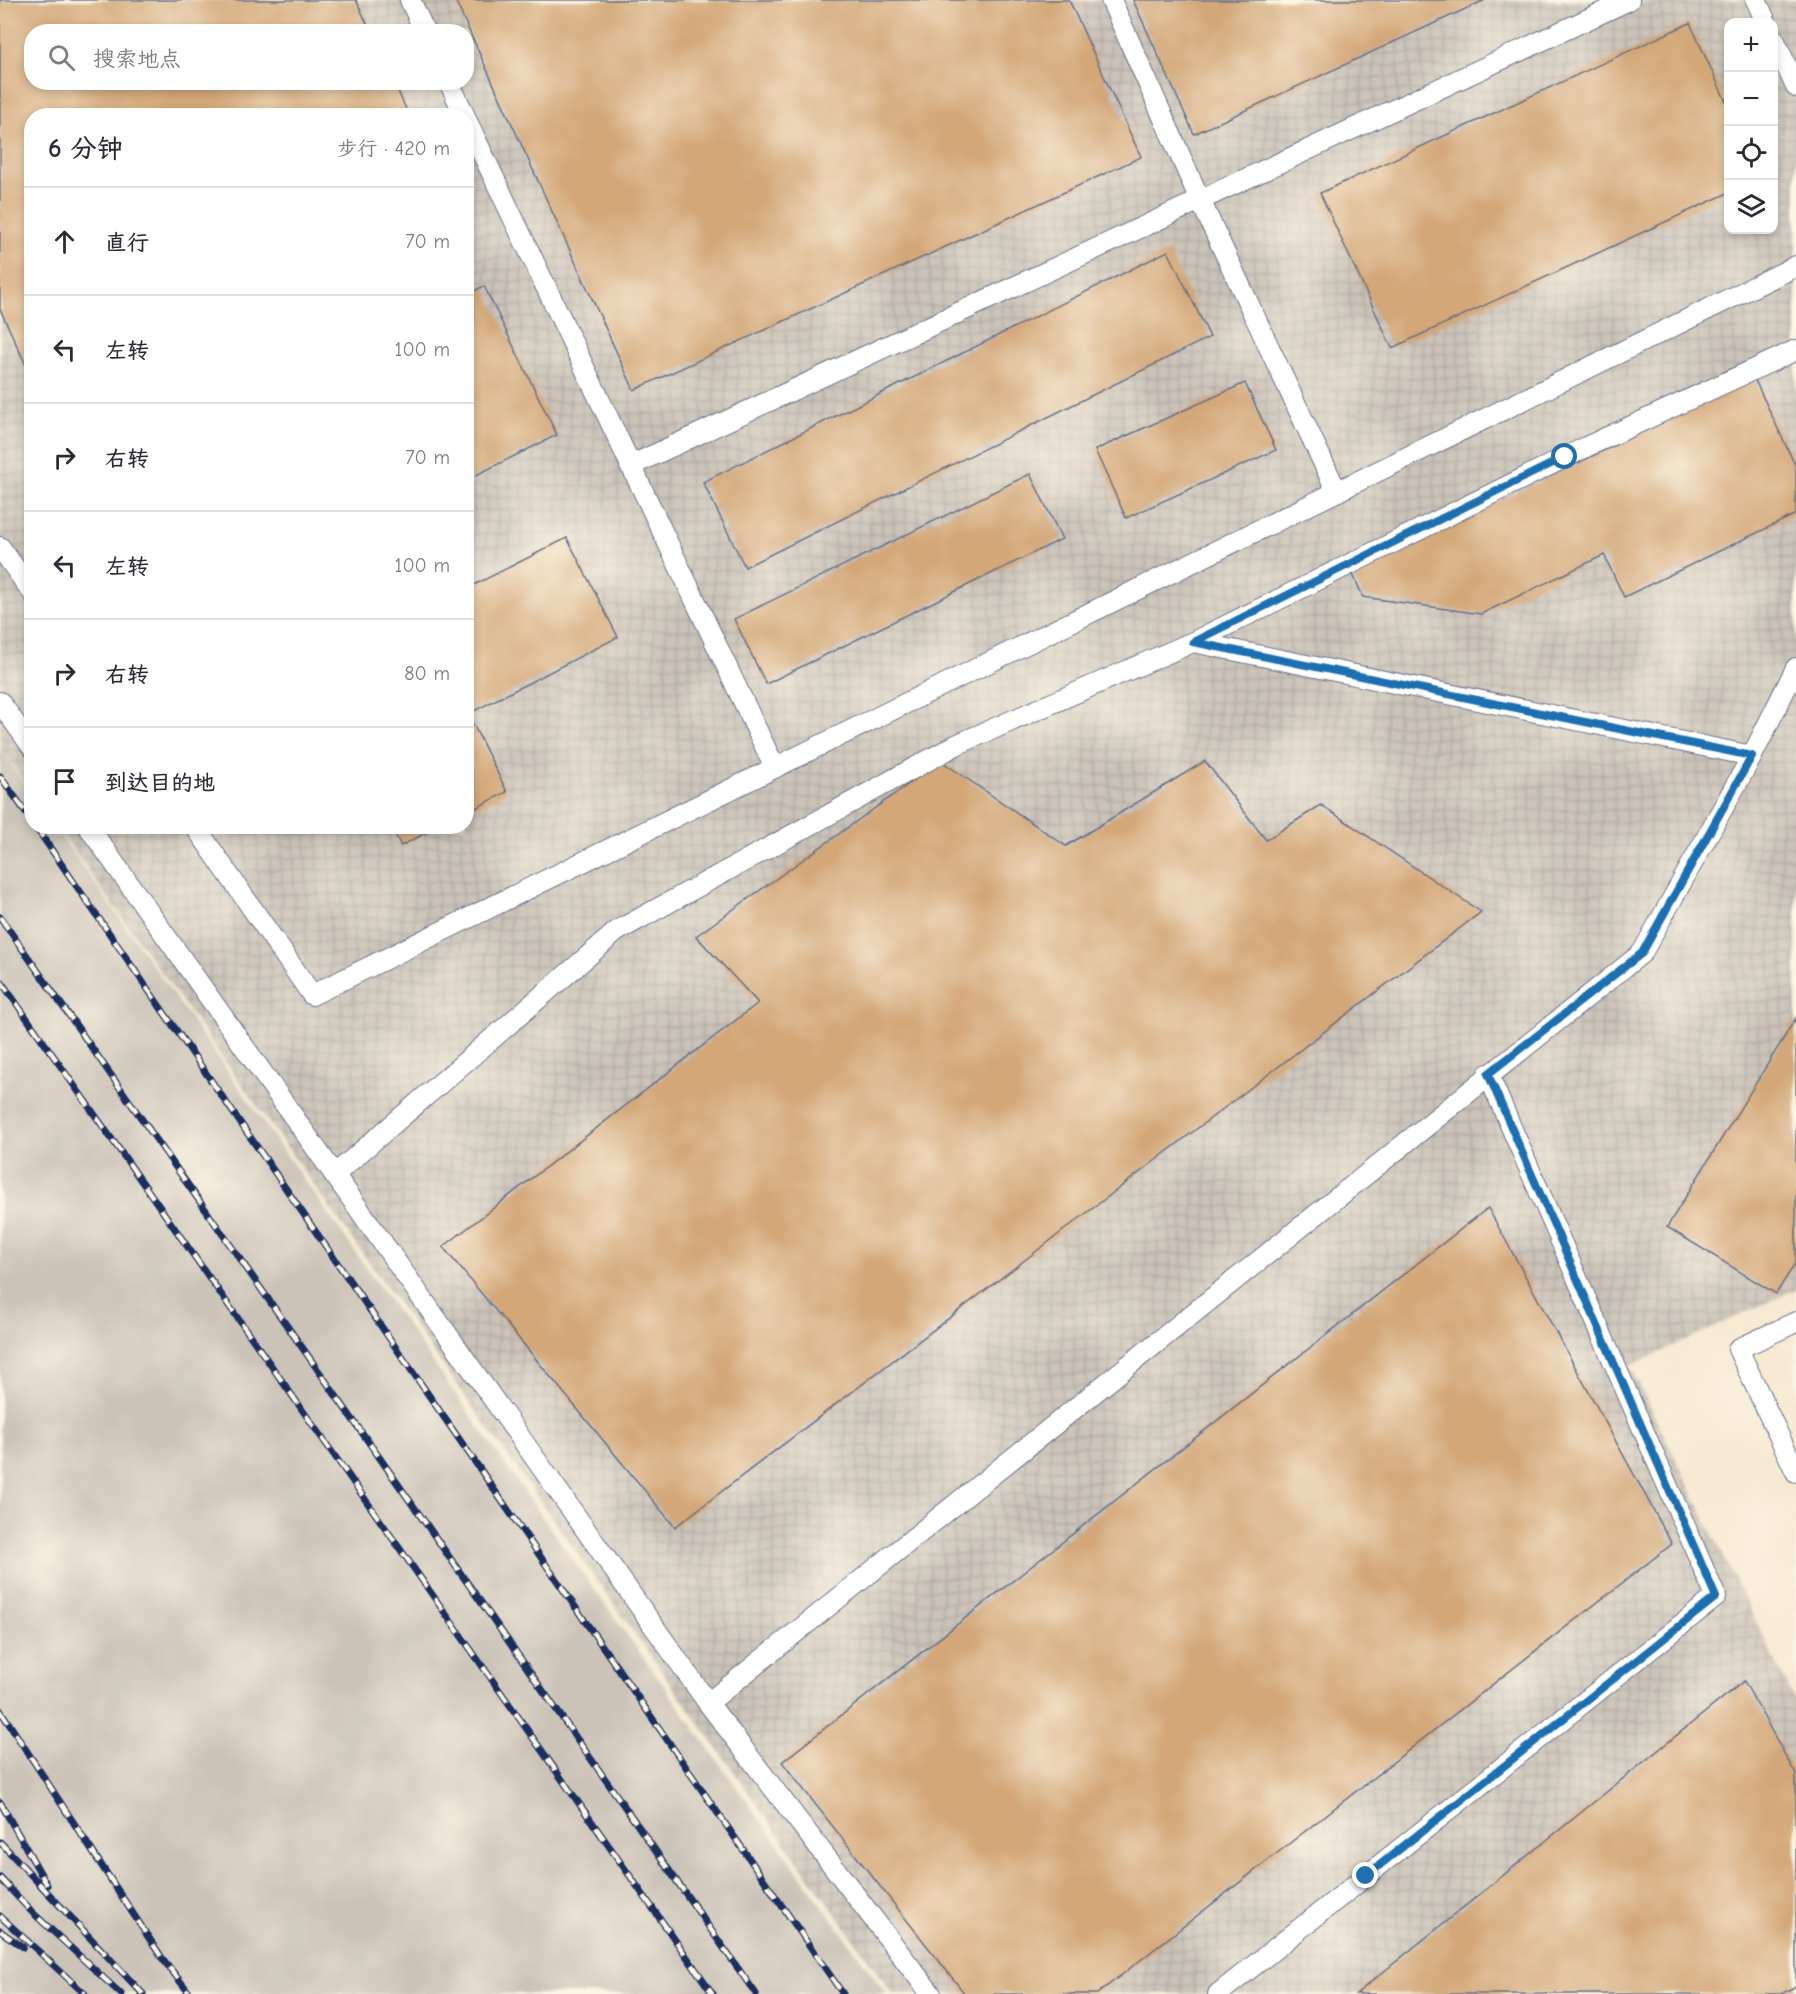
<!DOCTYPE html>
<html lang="zh">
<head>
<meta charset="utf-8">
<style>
  :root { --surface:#fff; --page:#f7f7f7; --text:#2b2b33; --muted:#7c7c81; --line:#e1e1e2 }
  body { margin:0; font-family:"Comic Neue","LXGW WenKai TC",sans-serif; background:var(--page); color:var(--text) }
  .controls { position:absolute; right:18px; top:18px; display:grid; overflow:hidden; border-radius:12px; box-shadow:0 3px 9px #0003 }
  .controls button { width:54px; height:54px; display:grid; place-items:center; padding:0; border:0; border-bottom:2px solid var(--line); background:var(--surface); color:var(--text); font:30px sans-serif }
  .stop { position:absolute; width:18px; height:18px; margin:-14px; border:4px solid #1f6fb2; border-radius:50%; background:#fff }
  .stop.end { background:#1f6fb2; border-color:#fff; box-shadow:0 2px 6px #0008 }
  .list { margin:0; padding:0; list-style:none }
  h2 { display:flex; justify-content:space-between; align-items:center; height:78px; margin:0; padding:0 24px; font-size:26px }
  h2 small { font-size:20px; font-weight:400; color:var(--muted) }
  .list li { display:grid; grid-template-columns:39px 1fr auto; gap:18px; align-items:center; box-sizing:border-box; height:108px; padding:0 24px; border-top:2px solid var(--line) }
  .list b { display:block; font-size:22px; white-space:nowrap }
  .list em { font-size:20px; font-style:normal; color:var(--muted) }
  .icon { flex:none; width:33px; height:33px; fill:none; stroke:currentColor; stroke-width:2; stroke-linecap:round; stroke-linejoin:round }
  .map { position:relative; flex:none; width:1796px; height:1994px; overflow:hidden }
  .search { position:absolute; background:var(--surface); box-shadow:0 3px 9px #0003; left:24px; top:24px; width:450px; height:66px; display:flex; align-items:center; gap:15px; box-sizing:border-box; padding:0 21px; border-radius:24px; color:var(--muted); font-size:22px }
  .panel { position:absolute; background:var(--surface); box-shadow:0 3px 9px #0003; left:24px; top:108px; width:450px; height:726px; border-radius:24px }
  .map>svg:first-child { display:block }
</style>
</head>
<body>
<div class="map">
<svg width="1796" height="1994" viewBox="0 0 1796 1994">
  <defs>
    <pattern id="industrial-grid" width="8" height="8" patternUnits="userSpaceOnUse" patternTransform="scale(1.5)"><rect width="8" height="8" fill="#cbc3b8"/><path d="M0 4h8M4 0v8" fill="none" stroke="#aea8a1"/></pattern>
  </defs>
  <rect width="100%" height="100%" fill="#fcf5e5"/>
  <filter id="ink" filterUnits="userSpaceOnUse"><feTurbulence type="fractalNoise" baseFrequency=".0167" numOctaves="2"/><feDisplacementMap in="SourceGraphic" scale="12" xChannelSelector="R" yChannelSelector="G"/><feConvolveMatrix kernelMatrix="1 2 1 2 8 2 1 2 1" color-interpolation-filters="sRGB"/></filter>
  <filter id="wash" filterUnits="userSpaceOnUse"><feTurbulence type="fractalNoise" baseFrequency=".008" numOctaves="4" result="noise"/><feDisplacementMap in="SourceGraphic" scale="24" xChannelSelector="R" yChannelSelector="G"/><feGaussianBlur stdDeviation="1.35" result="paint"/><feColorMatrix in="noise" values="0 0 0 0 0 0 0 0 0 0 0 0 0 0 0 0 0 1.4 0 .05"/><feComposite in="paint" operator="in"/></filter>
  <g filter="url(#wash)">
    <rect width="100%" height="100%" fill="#f6e9d1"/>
    <path fill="url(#industrial-grid)" fill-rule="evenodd" d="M0,0h1796v1289l-166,77 166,337v291h-903l-836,-1167 409,-1v-710h-434l-1,675 -31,-44zM1728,22h46v208h-46zM32,32h434v50h-434z"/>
    <path fill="#cbc3b8" d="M0,748l31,45 1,33 23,1 510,722 321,445h-886z"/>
    <g id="blocks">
      <path fill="#d3a778" d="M0,0h356l15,32h-339v50h362l15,34h-377v262l-32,-69z
        M455,0h614l72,157 -507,233z
        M1133,0h352l-291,134z
        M1690,23l38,83v87l-336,155 -72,-155z
        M1168,251l42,86 -465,230 -42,-85z
        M484,286l73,149 -91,45v-185z
        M1754,378l42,89v47l-172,83 -20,-42 -123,59 -118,-17 -11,-25z
        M1245,383l31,67 -150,68 -31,-68z
        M1030,474l32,65 -296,145 -32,-65z
        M567,538l51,99 -150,77 39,78 -41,21v-224z
        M941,761l125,85 139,-85 61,79 55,-35 160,107 -806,615 -232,-280 315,-244 -62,-67z
        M391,826h48l-38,20z
        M1796,1018v244l-20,32 -109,-67z
        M1488,1208l184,336 -575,450h-132l-183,-232z
        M1744,1681l52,94v211l-15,8h-425z"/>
    </g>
  </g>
  <g filter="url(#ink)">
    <use href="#blocks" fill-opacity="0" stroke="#687086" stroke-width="1.5"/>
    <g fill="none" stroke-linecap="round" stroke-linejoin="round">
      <g stroke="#687086" stroke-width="22">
        <path id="service" d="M410,0l15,32
          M1111,0l89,200 137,292
          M1756,0l10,22
          M1774,39l22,48
          M449,82l16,34
          M466,119l309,649
          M630,466l999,-466
          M0,547l32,45
          M1193,642l393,-195 210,-97
          M0,702l32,45
          M88,826l620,877 223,291
          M195,826l117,169 1484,-729
          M334,1175l283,-244 339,-186 237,-103 559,114
          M1796,1322l-58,27 58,123
          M708,1703l934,-750 110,-197 44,-88
          M1218,1994l498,-397 -228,-523"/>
      </g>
      <use href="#service" stroke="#fff" stroke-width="20"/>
      <g stroke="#1b2f5e" stroke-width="7">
        <path id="rail" d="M0,776l32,45
          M35,826l808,1168
          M0,917l756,1077
          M0,980l713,1014
          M0,1710l162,248 28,36
          M0,1802l47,83
          M0,1842l143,152
          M0,1878l32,34 89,82
          M0,1916l85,78
          M0,1931l23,16"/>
      </g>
      <use href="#rail" stroke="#fcf5e5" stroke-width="4.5" stroke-dasharray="14" stroke-linecap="butt"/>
    </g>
  </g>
  <g fill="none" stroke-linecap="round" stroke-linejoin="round" filter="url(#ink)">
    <path stroke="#1f6fb2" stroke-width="8" d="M1366,1876l350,-279 -228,-523 154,-121 110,-197 -559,-114 372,-185"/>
  </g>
</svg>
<div class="controls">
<button>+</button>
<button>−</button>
<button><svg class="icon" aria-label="locate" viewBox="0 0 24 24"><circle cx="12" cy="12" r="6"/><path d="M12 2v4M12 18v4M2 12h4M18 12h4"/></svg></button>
<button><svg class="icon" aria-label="layers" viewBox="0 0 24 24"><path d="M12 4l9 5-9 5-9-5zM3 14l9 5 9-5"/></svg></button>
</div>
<div class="stop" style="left:1565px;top:457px"></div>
<div class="stop end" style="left:1366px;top:1876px"></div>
<div class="search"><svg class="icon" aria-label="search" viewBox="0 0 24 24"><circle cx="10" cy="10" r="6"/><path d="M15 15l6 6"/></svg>搜索地点</div>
<section class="panel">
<h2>6 分钟<small>步行 · 420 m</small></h2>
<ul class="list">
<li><svg class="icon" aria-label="ahead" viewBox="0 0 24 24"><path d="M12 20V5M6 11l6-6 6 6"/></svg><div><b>直行</b></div><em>70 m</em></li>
<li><svg class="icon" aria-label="left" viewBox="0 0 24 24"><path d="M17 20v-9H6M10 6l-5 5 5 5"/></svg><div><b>左转</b></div><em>100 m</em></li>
<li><svg class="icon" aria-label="right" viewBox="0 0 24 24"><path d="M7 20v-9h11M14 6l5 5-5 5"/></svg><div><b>右转</b></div><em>70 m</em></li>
<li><svg class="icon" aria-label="left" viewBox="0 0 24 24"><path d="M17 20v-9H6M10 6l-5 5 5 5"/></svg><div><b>左转</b></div><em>100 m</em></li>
<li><svg class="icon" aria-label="right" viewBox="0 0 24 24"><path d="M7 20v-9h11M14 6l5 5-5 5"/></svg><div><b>右转</b></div><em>80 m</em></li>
<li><svg class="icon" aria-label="arrive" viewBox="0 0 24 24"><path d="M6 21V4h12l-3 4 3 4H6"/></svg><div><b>到达目的地</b></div></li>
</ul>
</section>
</div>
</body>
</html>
